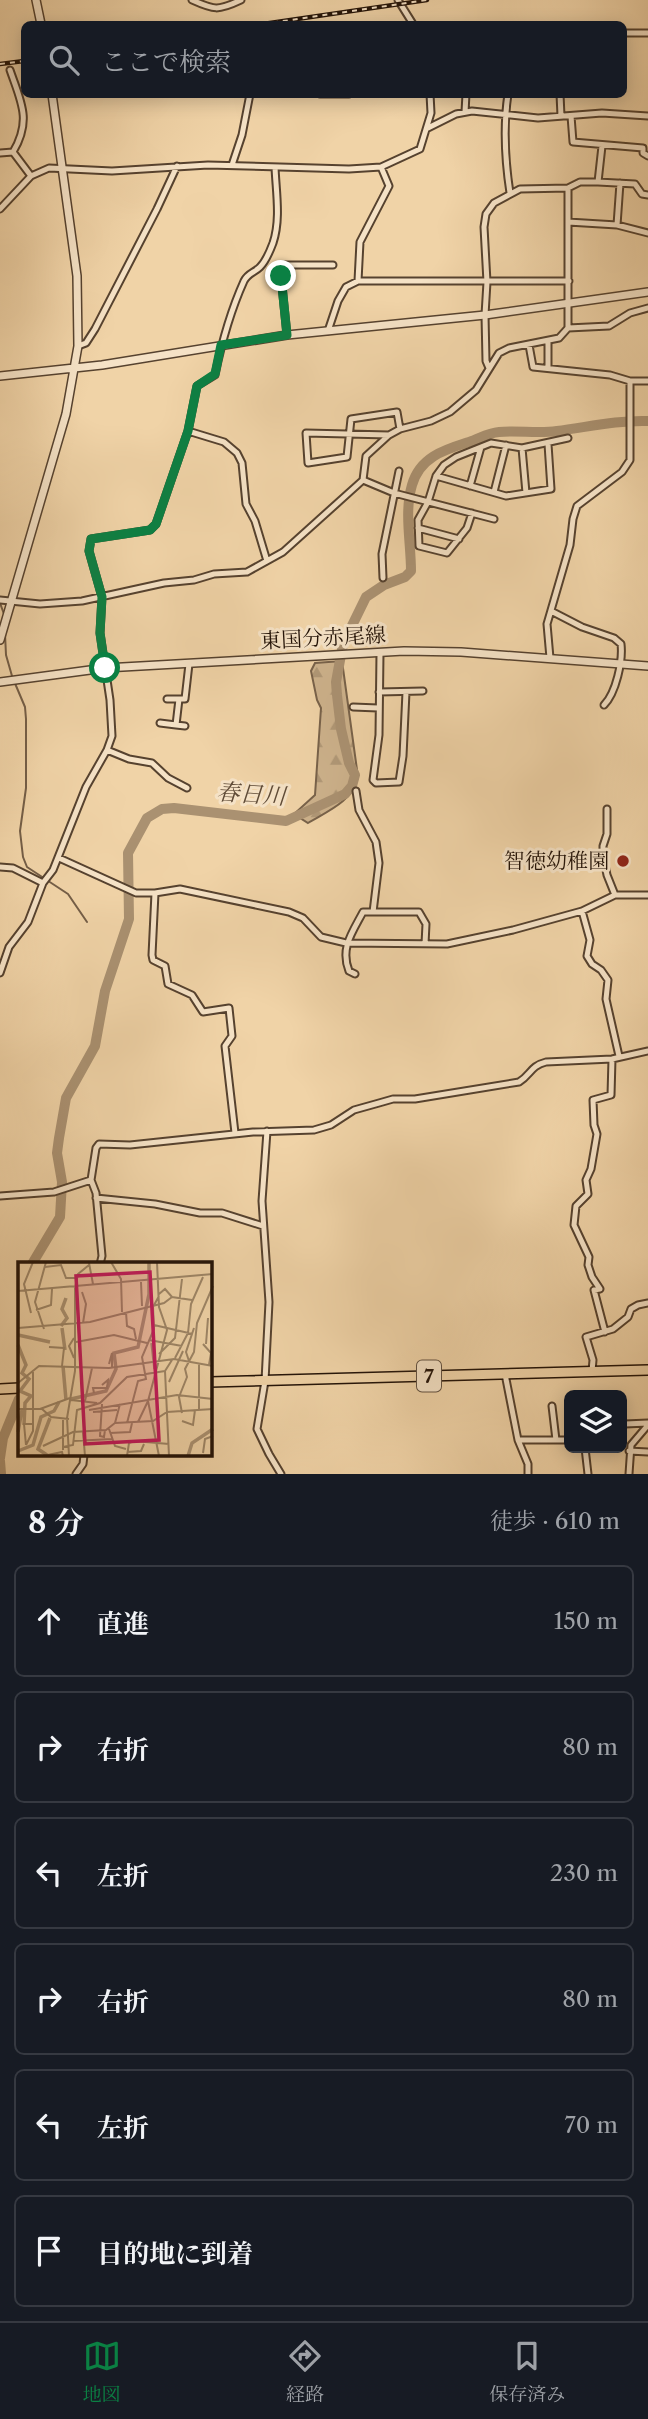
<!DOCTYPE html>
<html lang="ja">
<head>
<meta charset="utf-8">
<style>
  :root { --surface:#171b24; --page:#242831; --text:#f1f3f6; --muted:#9ea1a6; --line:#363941; --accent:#0b8043 }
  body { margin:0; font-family:"Libre Caslon Text","Noto Serif JP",serif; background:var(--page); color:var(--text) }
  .controls { position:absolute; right:21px; bottom:21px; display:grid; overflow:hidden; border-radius:10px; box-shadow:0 4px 18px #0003 }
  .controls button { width:63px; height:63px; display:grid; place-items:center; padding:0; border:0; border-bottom:2px solid var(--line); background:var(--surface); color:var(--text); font:35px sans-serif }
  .stop { position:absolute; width:21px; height:21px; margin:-16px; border:5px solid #0b8043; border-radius:50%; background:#fff }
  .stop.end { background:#0b8043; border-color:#fff; box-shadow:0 2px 7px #0008 }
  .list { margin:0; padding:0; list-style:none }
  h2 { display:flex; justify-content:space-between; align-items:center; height:91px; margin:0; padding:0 28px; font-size:30px }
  h2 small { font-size:23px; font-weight:400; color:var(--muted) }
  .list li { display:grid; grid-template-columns:46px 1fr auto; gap:21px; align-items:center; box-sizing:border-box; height:112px; margin:0 14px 14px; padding:0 14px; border:2px solid var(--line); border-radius:10px }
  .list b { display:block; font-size:26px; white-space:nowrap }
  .list em { font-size:23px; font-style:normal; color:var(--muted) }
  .icon { flex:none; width:38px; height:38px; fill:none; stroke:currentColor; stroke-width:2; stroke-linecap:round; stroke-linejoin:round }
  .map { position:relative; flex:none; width:648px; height:1474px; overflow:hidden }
  .search { position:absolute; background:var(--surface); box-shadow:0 4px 18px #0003; left:21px; right:21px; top:21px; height:77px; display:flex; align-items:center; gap:18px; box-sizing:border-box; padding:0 24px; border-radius:10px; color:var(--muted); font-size:26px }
  .sheet { height:847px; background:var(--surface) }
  nav { display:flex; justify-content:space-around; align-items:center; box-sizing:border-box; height:98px; border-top:2px solid var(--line); background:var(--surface); font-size:19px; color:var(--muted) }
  nav a { display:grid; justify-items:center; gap:4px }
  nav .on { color:var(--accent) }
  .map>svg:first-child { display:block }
</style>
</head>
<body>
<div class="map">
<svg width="648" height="1474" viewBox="0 0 648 1474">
  <defs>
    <pattern id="forest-firs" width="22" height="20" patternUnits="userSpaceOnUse" patternTransform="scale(1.75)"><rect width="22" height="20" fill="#cdb28c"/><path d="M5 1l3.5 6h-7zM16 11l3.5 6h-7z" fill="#b09877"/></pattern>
  </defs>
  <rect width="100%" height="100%" fill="#f0d3a7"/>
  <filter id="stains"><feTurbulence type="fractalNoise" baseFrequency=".00286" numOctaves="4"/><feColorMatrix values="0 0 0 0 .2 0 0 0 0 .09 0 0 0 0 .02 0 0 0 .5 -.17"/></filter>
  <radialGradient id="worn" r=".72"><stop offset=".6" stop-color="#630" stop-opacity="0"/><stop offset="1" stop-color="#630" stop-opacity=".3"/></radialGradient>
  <path fill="url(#forest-firs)" stroke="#78624a" stroke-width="2" d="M342,661l16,116c-5,24 -30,34 -50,46l-14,-9 21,-19 6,-87 -4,-8 -6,-29 4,-8z"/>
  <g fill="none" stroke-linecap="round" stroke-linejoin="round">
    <path stroke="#745e47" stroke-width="2" d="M0,603l4,11
      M5,634l1,21 6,21
      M14,681l11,26 1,12v69l-6,43 3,26 4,10 41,27 19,28"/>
    <path stroke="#aa9171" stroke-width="10" d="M32,1264l28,-47 2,-35 -5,-29 2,-15 7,-40 29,-52 10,-55 24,-72 -1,-66 19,-35 15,-9 12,-1 112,13 59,-27 7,-8 3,-11 -6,-12 -8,-34 -4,-34 -1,-13 7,-38 23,-47 18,-12 21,-8 6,-6c0,-28 -7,-59 1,-86 8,-28 32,-35 57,-43 10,-3 18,-9 30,-10 19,-2 39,2 58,-1 31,-4 60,-11 91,-10
      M0,1458l3,-20 16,-39
      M0,1461l1,13"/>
    <g stroke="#56422f" stroke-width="9">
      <path id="minor" d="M192,0c22,10 26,11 49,0
        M398,0l15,24
        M624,33h24
        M10,70c11,32 22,50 3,82
        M320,94h29
        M508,94c-5,33 -3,66 2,99
        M560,94l1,22
        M465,112l1,-18
        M571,116l2,26 70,6v5l5,3
        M428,128l28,-14 16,-3 66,7 64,-5 46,3
        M0,153l13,-1 18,24
        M232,165l10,-30 8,-41
        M598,182l37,2 7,10 6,1
        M0,209l31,-33 18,-8 63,3 96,-6 141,4 32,-2 39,-18 11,-36 -1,-19
        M568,222l49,3 31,8
        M617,225l3,-42
        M358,281l2,-39 29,-56 -8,-19
        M568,328l41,-2 21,-13 18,-5
        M328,331l10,-30 8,-14 12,-6h211
        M287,335l-6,-59 2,-11h50
        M548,341v27
        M529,345l4,22 77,8 20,6h18
        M78,346l8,-3 9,-14 62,-120 20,-43
        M489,368l-3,-7 -1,-46 2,-33 -3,-55 2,-13 8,-11 26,-14 48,-1 12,-6h18l4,-36
        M188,431l36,11 13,11 5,10 4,41 9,17 12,40
        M389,435l-83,-2 2,30 39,-6 4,-38 46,-7 3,17
        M522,448l4,45
        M436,476l8,-11 12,-8 35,-14 31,5 46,-10
        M363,480l31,13 100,26
        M470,486l11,-39
        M494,492l12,-47
        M472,513l-5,15 -20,25 -28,-7 -1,-26 10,-18 8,-26 70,20 45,-7 -3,-45
        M418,528l41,11
        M383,578l-1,-24 17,-83
        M0,600l40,4 42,-3 82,-18 30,-3 20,-6 33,-2 36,-20 80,-72 3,-24 23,-21 11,-6 31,-8 19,-9 26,-22 23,-37 10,-5 50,-10 9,-10v-140
        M551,611l31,16 32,11 7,6c2,17 -5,49 -17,61
        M380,653l-1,82 -6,45 3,3 23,-1 4,-26 3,-64
        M550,658l-3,-34 23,-79 3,-26 4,-13 45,-34 8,-12v-79
        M379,692l44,-1
        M167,699h18l4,-35
        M179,699l-3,26 9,1
        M353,707l25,1
        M160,723l16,2
        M107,750l22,9 23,4 16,15 19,10
        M356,791l3,19 17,32 3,21 -6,49
        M607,809v25l-4,12v9l4,20 8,20
        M59,858l77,35h19l25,-4 109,23 14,6 18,19 25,6 101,1 66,-14 69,-19 33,-16h33
        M0,867l13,1 30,15
        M155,893l-3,62 1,5 12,6 3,18 24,11 11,17 26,-4 3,28 -7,10 10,87
        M582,911l8,29 -3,16 5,8 9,6 7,10 -2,19 13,57
        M0,973l9,-26 19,-25 15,-39 10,-13 33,-83 21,-37 5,-14 -2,-36 -10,-67 2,-36 -13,-46 2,-12 59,-9 6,-6 32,-93 9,-45 18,-11c7,-34 15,-63 29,-94 4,-8 10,-8 16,-14 6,-6 10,-16 13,-24 8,-24 3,-51 2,-76
        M355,974l-6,-3c-9,-23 3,-38 14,-59h56l7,12 -1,20
        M267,1131l-5,70 7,101 -4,79 -8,48 12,25 12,20
        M0,1196l54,-4 37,-12
        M96,1198l59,6 45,9h22l41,13
        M100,1264l2,-8 -6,-63 -5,-13 5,-32 3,-4 31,1 123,-13 61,-2 17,-5 23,-15 25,-7 14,-4h22l104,-17c12,-7 11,-16 27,-20l66,-3 36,-8
        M605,1332l-11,-42 6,-1 -8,-12 -4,-12 1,-8 -15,-32 2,-19 12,-12 -2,-14 5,-11 6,-35 -3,-9 -1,-25 18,-5 1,-36
        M592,1371l1,-11 -7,-23 27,-8 15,-12 3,-8 7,-4 10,-2
        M505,1374l13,66 10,24v10
        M552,1406l4,34
        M622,1427l3,-3 23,-1
        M518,1440h51
        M585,1448l3,26
        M629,1451l19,1
        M76,1474l7,-10 1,-9
        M629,1474l2,-29 17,-20"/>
    </g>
    <g stroke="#56422f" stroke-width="10">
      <path id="tertiary" d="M36,0l5,24
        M0,376l102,-11 185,-30 198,-20 163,-23
        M0,640l66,-226 12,-68 -1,-70 -25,-182
        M0,682l105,-14 299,-17 57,1 187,14"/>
    </g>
    <g stroke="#221207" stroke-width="12">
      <path id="primary" d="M210,1382l438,-12
        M0,1389l19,-1"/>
    </g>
    <use href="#minor" stroke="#f5e2c6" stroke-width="5"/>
    <use href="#tertiary" stroke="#f5e2c6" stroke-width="7"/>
    <use href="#primary" stroke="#f0d3a7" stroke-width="9"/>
    <g stroke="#221207" stroke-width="4.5">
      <path id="rail" d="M263,24l164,-24
        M0,64l24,-3"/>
    </g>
    <use href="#rail" stroke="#f5e2c6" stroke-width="2" stroke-dasharray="5" stroke-linecap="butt"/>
  </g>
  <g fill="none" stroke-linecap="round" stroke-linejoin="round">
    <path stroke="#0b8043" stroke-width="9" d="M105,668l-5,-35 2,-36 -13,-46 2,-12 59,-9 6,-6 32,-93 9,-45 18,-12 6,-29 66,-10 -6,-59"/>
  </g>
  <circle fill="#8f2418" stroke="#f5e2c6" stroke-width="2.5" cx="623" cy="861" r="7"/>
  <g text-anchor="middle" stroke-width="6" stroke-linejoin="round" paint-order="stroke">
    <rect fill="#f5e2c6" stroke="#615040" stroke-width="2" x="417" y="1360.5" width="24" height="31" rx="5"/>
    <g font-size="19" font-weight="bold" fill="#221207">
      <text x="429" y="1383">7</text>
    </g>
    <g font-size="21" fill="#221207" stroke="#f5e2c6">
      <text transform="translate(323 638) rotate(-3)" y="7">東国分赤尾線</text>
    </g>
    <g font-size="21" fill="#221207" stroke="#f5e2c6" text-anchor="end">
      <text x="609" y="868">智徳幼稚園</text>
    </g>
    <g font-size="23" font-style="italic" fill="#5f4b37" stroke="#f5e2c6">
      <text transform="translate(251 794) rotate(4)" y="8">春日川</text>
    </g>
  </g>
  <g transform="translate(18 1262)">
    <rect width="194" height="194" fill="#f0d3a7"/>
    <path fill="none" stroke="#aa9171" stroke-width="3.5" d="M43,64l6,-8 -5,-9 4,-11M44,66l3,22M0,73l32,7M134,81l3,26M0,83l8,20 -4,8 7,6 -9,12 11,5 -6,7 -1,22M45,104l3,34M53,137l35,-8 10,-22 -2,-16 24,-6 11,-53v-32M0,170l4,-22M0,189l15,-6 8,-28 13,-6 5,-9M29,193l-9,-6 12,-31M170,194l4,-13 21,-14"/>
    <path fill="none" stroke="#9e8667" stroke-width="2" d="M93,0l10,17 1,33M139,0l2,45 8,23 -19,71 11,55M71,1l4,21M27,5l16,-2 5,13h9M123,20l1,24M57,26l3,-14 11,-9M0,29l195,-17M64,30l4,12 -3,19M141,32l6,-5 7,8 20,3M18,48l15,-5 1,-16M108,50l1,14 7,3 2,10M13,51l-7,-29 9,-22M136,63l39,9M0,66l72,-6 74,-19 8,-6M26,67l-9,-27 11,-40M56,76l-5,8 5,12M131,78l33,6M58,80l38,-7 33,8M185,82l8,9 -2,12M188,82l2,-26M31,85l15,1 -2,18M141,92l16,-16 7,-59M157,96l13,-25 3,-29 12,-27M171,99l-3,-9 8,-24M91,102l3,-11v15M151,120l14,-31M0,121l21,-17 70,2 65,-9 39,7M76,131l-1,-5h14l1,-8 -6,5M53,138l26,3M67,139l7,-33M84,142l-2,32 4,1 1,-7M0,147h24l9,8 18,2M22,147l30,-11M181,147v-45M71,148l88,-15 36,4M75,150l24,-2M164,151l-3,-16 8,-20 -2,-8 9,-17 3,-29 16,-37M164,159l11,4 2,-15M120,160l10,-21M97,161l38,-2 14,-9 46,-3M109,161l11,-42 8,-2 -4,-22 12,-28 -1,-22 6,-11M91,167l6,17 11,3M65,170l2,24M92,171l20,-1 2,-9M55,179l39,-2M8,183l7,-14v-59M8,183l-2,-21h9M25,184l30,-14 33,-2 9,-7 5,-19M45,185l10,-2 4,-35 23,-7 27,-26 38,-6M45,188v-32M109,190l14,-1 3,-7M185,191l2,-14 8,-3M25,194l19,-4 1,4M51,194l-2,-38 8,-47v-83M109,194l2,-13 5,-2 35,3M151,194l-4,-85 7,-11"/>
    <path fill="#c2185b" fill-opacity="0.15" stroke="#c2185b" stroke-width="3.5" d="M132,10l9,168 -74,4 -9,-168z"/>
    <rect width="194" height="194" fill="none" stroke="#221207" stroke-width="3.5"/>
  </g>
  <rect width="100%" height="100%" filter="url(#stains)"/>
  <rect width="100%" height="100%" fill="url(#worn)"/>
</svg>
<div class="controls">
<button><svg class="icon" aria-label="layers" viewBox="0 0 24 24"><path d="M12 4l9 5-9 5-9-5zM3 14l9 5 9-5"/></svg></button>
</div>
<div class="stop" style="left:105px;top:668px"></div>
<div class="stop end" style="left:281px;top:276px"></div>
<div class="search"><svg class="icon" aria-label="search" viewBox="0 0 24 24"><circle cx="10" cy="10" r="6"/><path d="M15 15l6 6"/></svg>ここで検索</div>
</div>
<section class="sheet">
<h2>8 分<small>徒歩 · 610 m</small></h2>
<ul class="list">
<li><svg class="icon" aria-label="ahead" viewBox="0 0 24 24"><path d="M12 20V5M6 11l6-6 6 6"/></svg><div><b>直進</b></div><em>150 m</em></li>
<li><svg class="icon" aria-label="right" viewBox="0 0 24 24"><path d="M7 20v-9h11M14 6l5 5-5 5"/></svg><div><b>右折</b></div><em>80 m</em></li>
<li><svg class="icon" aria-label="left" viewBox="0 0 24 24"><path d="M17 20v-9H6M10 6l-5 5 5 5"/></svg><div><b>左折</b></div><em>230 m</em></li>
<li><svg class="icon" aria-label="right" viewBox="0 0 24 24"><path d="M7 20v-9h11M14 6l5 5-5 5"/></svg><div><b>右折</b></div><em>80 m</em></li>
<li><svg class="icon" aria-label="left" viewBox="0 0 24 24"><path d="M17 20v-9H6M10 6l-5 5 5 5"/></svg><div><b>左折</b></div><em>70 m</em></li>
<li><svg class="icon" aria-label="arrive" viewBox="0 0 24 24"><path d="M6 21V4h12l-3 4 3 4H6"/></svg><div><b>目的地に到着</b></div></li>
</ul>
</section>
<nav>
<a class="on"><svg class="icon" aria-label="map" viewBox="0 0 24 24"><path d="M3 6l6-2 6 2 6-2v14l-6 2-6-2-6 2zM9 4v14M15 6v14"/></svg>地図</a>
<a><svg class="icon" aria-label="directions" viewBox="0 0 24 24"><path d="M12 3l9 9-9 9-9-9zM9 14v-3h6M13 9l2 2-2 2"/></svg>経路</a>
<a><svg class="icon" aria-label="saved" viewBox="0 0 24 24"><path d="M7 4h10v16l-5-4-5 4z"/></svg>保存済み</a>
</nav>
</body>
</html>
